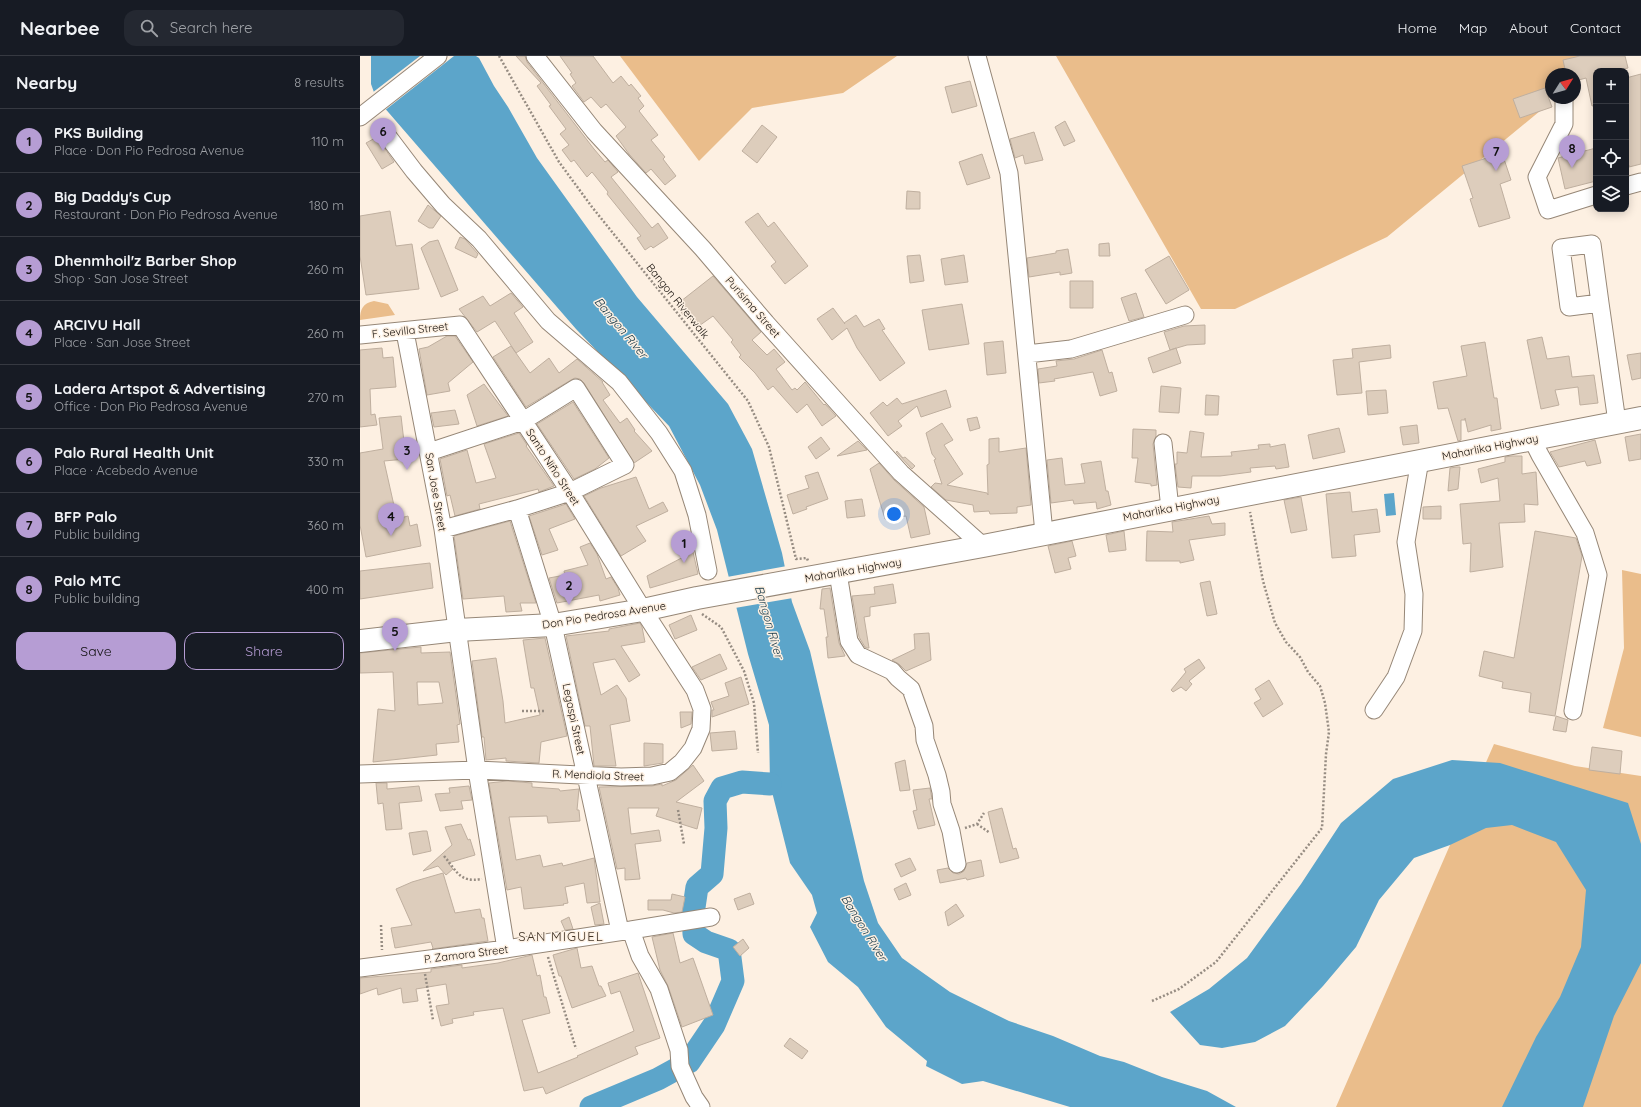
<!DOCTYPE html>
<html lang="en">
<head>
<meta charset="utf-8">
<style>
  :root { --surface:#171b24; --page:#242831; --text:#f1f3f6; --muted:#9ea1a6; --line:#363941; --accent:#b69dd4 }
  body { margin:0; font-family:Quicksand,sans-serif; background:var(--page); color:var(--text) }
  .controls { position:absolute; right:12px; top:12px; display:grid; overflow:hidden; border-radius:8px; box-shadow:0 2px 10px #0003 }
  .controls button { width:36px; height:36px; display:grid; place-items:center; padding:0; border:0; border-bottom:1px solid var(--line); background:var(--surface); color:var(--text); font:20px sans-serif }
  .compass { position:absolute; left:1185px; top:12px; width:36px; height:36px; border-radius:50%; background:var(--surface); box-shadow:0 2px 10px #0003; rotate:53deg }
  .you { position:absolute; left:534px; top:458px; width:14px; height:14px; margin:-10px; border:3px solid #fff; border-radius:50%; background:#1a73e8; box-shadow:0 0 0 6px #1a73e833 }
  .badge { display:grid; place-items:center; width:26px; height:26px; border-radius:50%; background:var(--accent); color:#111; font-size:13px; font-weight:700 }
  .pin { position:absolute; translate:-50% -33px; filter:drop-shadow(0 1px 2px #0008) }
  .pin::after { content:''; position:absolute; top:21px; width:14px; height:12px; background:inherit; clip-path:polygon(0 0,100% 0,50% 100%) }
  .list { margin:0; padding:0; list-style:none }
  h2 { display:flex; justify-content:space-between; align-items:center; height:52px; margin:0; padding:0 16px; font-size:17px }
  h2 small { font-size:13px; font-weight:400; color:var(--muted) }
  .list li { display:grid; grid-template-columns:26px 1fr auto; gap:12px; align-items:center; box-sizing:border-box; height:64px; padding:0 16px; border-top:1px solid var(--line) }
  .list b { display:block; font-size:15px; white-space:nowrap }
  .list p { margin:0; font-size:13px; white-space:nowrap; color:var(--muted) }
  .list em { font-size:13px; font-style:normal; color:var(--muted) }
  .actions { display:flex; gap:8px; padding:12px 16px }
  .actions a { flex:1; padding:9px 0; border:1px solid var(--accent); border-radius:12px; text-align:center; font-size:14px; color:var(--accent) }
  .actions .main { background:var(--accent); color:#111 }
  .icon { flex:none; width:22px; height:22px; fill:none; stroke:currentColor; stroke-width:2; stroke-linecap:round; stroke-linejoin:round }
  .map { position:relative; flex:none; width:1281px; height:1051px; overflow:hidden }
  header { display:flex; align-items:center; gap:24px; box-sizing:border-box; height:56px; padding:0 20px; background:var(--surface); border-bottom:1px solid var(--line) }
  header strong { font-size:19px }
  nav { display:flex; gap:22px; margin-inline-start:auto; font-size:14px }
  .search { width:280px; height:36px; background:var(--page); display:flex; align-items:center; gap:10px; box-sizing:border-box; padding:0 14px; border-radius:12px; color:var(--muted); font-size:15px }
  main { display:flex }
  aside { flex:1; background:var(--surface) }
  .map>svg:first-child { display:block }
</style>
</head>
<body>
<header>
<strong>Nearbee</strong>
<div class="search"><svg class="icon" aria-label="search" viewBox="0 0 24 24"><circle cx="10" cy="10" r="6"/><path d="M15 15l6 6"/></svg>Search here</div>
<nav><a>Home</a><a>Map</a><a>About</a><a>Contact</a></nav>
</header>
<main>
<aside>
<h2>Nearby<small>8 results</small></h2>
<ul class="list">
<li><span class="badge">1</span><div><b>PKS Building</b><p>Place · Don Pio Pedrosa Avenue</p></div><em>110 m</em></li>
<li><span class="badge">2</span><div><b>Big Daddy's Cup</b><p>Restaurant · Don Pio Pedrosa Avenue</p></div><em>180 m</em></li>
<li><span class="badge">3</span><div><b>Dhenmhoil'z Barber Shop</b><p>Shop · San Jose Street</p></div><em>260 m</em></li>
<li><span class="badge">4</span><div><b>ARCIVU Hall</b><p>Place · San Jose Street</p></div><em>260 m</em></li>
<li><span class="badge">5</span><div><b>Ladera Artspot &amp; Advertising</b><p>Office · Don Pio Pedrosa Avenue</p></div><em>270 m</em></li>
<li><span class="badge">6</span><div><b>Palo Rural Health Unit</b><p>Place · Acebedo Avenue</p></div><em>330 m</em></li>
<li><span class="badge">7</span><div><b>BFP Palo</b><p>Public building</p></div><em>360 m</em></li>
<li><span class="badge">8</span><div><b>Palo MTC</b><p>Public building</p></div><em>400 m</em></li>
</ul>
<div class="actions"><a class="main">Save</a><a>Share</a></div>
</aside>
<div class="map">
<svg width="1281" height="1051" viewBox="0 0 1281 1051">
  <rect width="100%" height="100%" fill="#fdf0e2"/>
  <path fill="#eabd8b" d="M260,0h277l-54,37 -91,15 -53,53z
    M696,0h522l-13,18h-14v21l-11,16 -153,126 -152,72h-34z
    M14,245l14,3 7,11 -35,5c0,-11 3,-17 14,-19z
    M1262,514l19,4v163l-38,-9 21,-80z
    M1134,688l81,22 66,10v331h-305z"/>
  <path fill="#5ca5ca" d="M11,0h105l3,2 15,28 14,21 29,51 100,139 91,107 24,45 30,104 10,49 18,49 54,230 14,42 24,35 48,34 59,29 44,15 47,20 24,6 38,15 45,14 29,16h-166l-87,-26 -21,3 -36,-18 1,-5 -41,-34 -28,-40 -30,-25 -18,-35 7,-14 -5,-18 -22,-32 -20,-79 -1,-59 -21,-71 -31,-124 -17,-45 -31,-59 -93,-97 -200,-231 -5,-14z
    M1034,437l2,22 -10,1 -2,-22z
    M1092,704l48,3 128,40 13,41v119l-27,53 -31,91h-81l34,-70 24,-40 21,-50 5,-57 -30,-48 -44,-17 -26,3 -36,17 -36,13 -35,42 -23,47 -33,39 -38,40 -30,16 -33,6 -22,-3 -30,-33 39,-23 38,-31 54,-74 40,-61 52,-44z"/>
  <path fill="#fdf0e2" d="M60,0h34l-70,55 -10,-12 -2,-6z
    M427,510l6,32 -58,10 -8,-31z"/>
  <g fill="none" stroke-linecap="round" stroke-linejoin="round">
    <path stroke="#5ca5ca" stroke-width="23" d="M231,1051l67,-28 31,-17 25,-37 19,-44 -4,-31 -23,-8 -12,-8 -1,-20 4,-27 15,-13 4,-46 -1,-27 7,-13 20,-6 28,2"/>
  </g>
  <path fill="#ddcdbc" stroke="#bfaf9f" fill-rule="evenodd" d="M156,0h9l2,6 67,87 11,13 3,-2 10,12 -7,5 41,51 6,-5 10,15 -15,10 -2,-2 -6,4 -8,-12 4,-2 -34,-42 1,-2 -16,-20 -5,5 -13,-17 -3,2 -9,-12 7,-5 -9,-11 6,-5 -17,-23 2,-1 -14,-19 4,-3z
    M200,0h33l20,27 8,-7 8,10 2,-2 10,12 -3,2 6,8 -5,5 19,24 -7,5 14,17 -2,2 13,17 -11,9 -14,-16 -5,4 -17,-19 -13,-18 10,-9 -20,-23 -5,4 -10,-11 -7,5 -12,-16 4,-3 -6,-9 2,-1z
    M1220,0h45l3,12 -13,3h-19v34l-4,1 -6,-28 -11,3v-7h-9l-3,-14z
    M1281,18v90l-12,3v-2h-3v-87z
    M610,25l7,25 -25,7 -7,-26z
    M1185,32l7,19 -32,11 -7,-19z
    M705,65l10,20 -11,5 -9,-19z
    M402,69l15,12 -20,26 -15,-12z
    M674,76l9,28 -18,4 -2,-9 -8,3 -5,-19z
    M17,81l17,25 -12,7 -16,-26z
    M1236,92v33l-31,8 -7,-31z
    M1142,97l9,27 -11,4 10,34 -31,9 -9,-28 3,-1 -11,-32z
    M622,98l8,24 -23,7 -8,-23z
    M547,135l13,1v17h-14z
    M68,149l13,11 -8,12h-4l-11,-7z
    M30,155l6,35 16,-2 7,45 -53,6 -6,-39v-40z
    M398,157l10,14 6,-5 34,44 -23,18 -14,-18 5,-4 -31,-40z
    M100,181l5,2 13,15 -2,4 -21,-10z
    M78,184l20,50 -17,7 -20,-49 8,-6z
    M749,187l1,13h-11v-12z
    M708,193l4,24 -12,2v-3l-31,5 -2,-19 29,-5v-2z
    M560,199l4,26 -14,2 -3,-27z
    M604,199l4,27 -23,3 -4,-26z
    M809,200l20,34 -23,14 -21,-34z
    M353,220l48,56 -9,8 15,15 7,-6 11,13 -9,7 16,21 3,-2 2,2 8,-8 19,23 1,-1 11,12 -14,10 -15,-22 -10,9 -24,-27 -5,4 -13,-17 -16,-16 2,-2 -10,-13 2,-2 -20,-24 -17,12 -9,-14 -3,2 -8,-11z
    M710,225h23v27h-23z
    M151,237l12,14 -9,6 19,29 -17,11 -21,-32 -18,11 -18,-23 24,-13 7,10z
    M776,237l8,24 -15,4 -8,-23z
    M602,248l7,40 -40,6 -7,-40z
    M473,252l12,16 -1,-1 12,-8 8,12 15,-8 6,10 -3,1 23,33 -25,18 -23,-33 -10,-20 -15,12 -15,-21z
    M845,269v19l-18,1 -17,5 -6,-18 20,-6z
    M87,280h8l18,26 -25,21 2,8 -23,4 -8,-46 9,-2z
    M1182,281l5,22 22,-3 3,21 22,-2 4,28 -18,2 -2,-18 -23,3 4,15 -18,4 -14,-69z
    M643,285l3,32 -19,2 -3,-32z
    M1125,286l9,56h3l4,31 -10,2v-6l-23,7 -3,-14v2h-4v20l-3,1 -10,-33 -10,1 -5,-27 34,-6 -6,-30z
    M1030,289l1,13 -32,4 3,31 -25,2 -4,-35 20,-2 -1,-9z
    M151,290l19,27 19,-15 10,15 18,-14 26,23h-1l8,13 -7,5 17,23 7,-5 8,12 -1,1 18,20 -18,12 -50,-80 -4,-4 -5,-1 -4,2 -45,27 -33,-50z
    M22,292l1,10 10,-1 3,30 -26,2 1,26 4,-1 2,11 -17,2v-77z
    M816,292l5,15 -28,10 -5,-15z
    M742,294l7,23 3,-1 5,19 -17,5 -7,-24 -39,7 1,2 -16,2 -1,-14 19,-3 -1,-5 18,-2z
    M1281,297v25l-9,2 -5,-25z
    M124,328l24,32 -31,10 -10,-31z
    M801,330l20,2 -2,25 -20,-1z
    M586,334l5,17 -30,10 -4,-11 -19,15 4,5 -14,10 -18,-23 13,-11 4,4 10,-8 5,6z
    M1026,334l2,23 -20,2 -2,-24z
    M846,339l13,1 -1,19h-13z
    M213,346l36,56 -14,11 -21,10 -37,-55z
    M95,354l4,14 -25,3 -3,-14z
    M41,360l5,43 -22,2 13,58 11,-3 2,10 7,-2 4,22 -55,11 -6,-32v-72l23,-4 -4,-31z
    M617,361l3,11 -10,3 -3,-12z
    M582,367l11,17 -9,5 19,29 -16,11 40,8 1,2 -1,-30 2,-1v-25l10,-1v14l27,-4 5,57 -14,2v6l-27,1 -1,-3 -15,1 -1,-7 -27,-5 -15,-13 4,-4 7,1 -8,-24 2,-1 -4,-5 -6,-21z
    M1057,369l2,18 -16,2 -3,-18z
    M979,372l6,24 -32,7 -5,-24z
    M773,373l23,1v6l-3,8 4,41 -6,1v-2l-16,-2 3,-24h-6z
    M830,375l14,2 -3,24 31,-1 -1,-4 28,-3 -1,-4 12,-1v3l15,-3 4,23 -13,2 -1,-3 -25,2 1,4 -31,4h-28l-1,12 -13,-1 -3,-23h2v-12l10,1z
    M159,377l8,12 -1,1 28,40 -15,6 -1,-3 -59,15 1,5 -25,7 -5,-21 -3,1 -7,-37 27,-9 9,33 20,-5 -12,-34z
    M1281,378v25l-12,2 -4,-24z
    M461,381l9,12 -14,10 -8,-12z
    M1235,384l6,23 -14,3 -2,-5 -26,6 -9,-15z
    M498,385l9,9 -30,6z
    M537,395l6,7 2,-1 10,9 -3,3 -16,-17z
    M1152,400h10v18l14,-2 2,33 -14,-1 1,18 -26,1 4,44 -33,5 1,-29 -8,1 -3,-40 40,-3 -2,-23 -17,5 -3,-14 27,-7v-5z
    M702,402l3,27 20,-2 -4,-19 20,-3 5,30h2l3,14 -14,4 -1,-7 -22,2 -1,-4 -22,3 -4,-43z
    M519,407l15,17 30,27 6,27 -19,4 -5,-22 -21,3 -15,-50z
    M1097,411h3l-2,22 -10,2 2,-23z
    M458,416l10,27 -22,8 1,2 -14,5 -6,-19 22,-7 -4,-12z
    M276,421l13,32 14,-7 5,9 -32,15 10,15 -25,15 -37,-60 17,-8z
    M990,436l2,20 25,-3 3,23 -26,3 2,21 -24,2 -6,-64z
    M941,441l6,33 -16,3 -7,-33z
    M502,443l3,17 -18,2 -2,-17z
    M206,448l9,15 -26,10 9,21 -16,5 -13,-39z
    M1081,450v13h-18v-12z
    M849,460l3,8 13,-1v12l-36,5 5,20 -14,3v-2h-34l1,-30 26,1 -1,-10z
    M150,465l26,82h-16l2,8 -16,1 -2,-16 -41,3 -9,-63z
    M764,475l2,19 -17,2 -3,-17z
    M1175,475l41,7 6,18 -27,160 -26,-4 2,-19 -29,-5 1,-6 -24,-6 5,-25 30,7z
    M712,485l4,15 -8,2 3,11 -16,4 -7,-27z
    M230,487l7,11 9,25 5,-2 7,11 2,7 -20,6 -1,-6 -42,8 -8,-25 16,-3 -1,-4 24,-6 -8,-18z
    M333,496l5,22 -48,14 -3,-12z
    M70,507l3,25 -73,11v-28z
    M850,525l7,33 -10,2 -7,-33z
    M533,528l3,19 -26,4v9l-6,1 5,31h-2l-2,-1 -6,-10 -7,-41 23,-2 -1,-7z
    M470,532l9,55 6,13 -17,2 -2,-21h2l-4,-28h-4l2,-20z
    M331,559l6,15 -22,9 -6,-14z
    M280,567l2,4 3,15 -24,4 19,29 -11,7 -14,-23 -22,4 8,32 16,-10 9,13 4,23 -20,4 6,41h-22l-4,-40h-5l-19,-90 43,-5v-2z
    M569,577l2,27 -25,11 -7,-7 -7,-4 23,-11 -1,-15z
    M185,582l22,98 -26,6 -2,21 -33,-2v-3l-20,2 -2,-23h-2l-10,-76 24,-3 7,43 2,22 35,-8 -6,-27h-3l-8,-48z
    M61,591v6l29,-1 10,72 -3,1 2,17 -23,2 1,11 -64,7 5,-53 17,2 -2,-39 -33,1v-20zM57,626h22l4,21 -25,2z
    M360,598l7,15 -26,11 -9,-13z
    M839,603l6,9 -16,13 3,3 -6,7 -5,-4 -8,5 -2,-2 15,-18 -2,-3z
    M381,621l8,27 -37,13v-7h2l-3,-8 18,-6 -4,-13z
    M909,624l14,24 -20,13 -9,-14 7,-4 -6,-10z
    M320,656h12l-1,12 -10,4z
    M1196,660l12,4 -2,12 -13,-2z
    M375,675l2,18 -25,2 -2,-18z
    M284,687l19,1v19l-19,3z
    M1232,691l30,4 -2,23 -31,-4z
    M545,704l5,30 -10,1 -5,-28z
    M333,709l11,16 -28,21 26,6 -5,21 -41,-13 3,-8h-31l3,26 28,-4 2,11 -26,3 5,35 -15,1v-12l-8,1 -18,-82 53,-1 10,-2v2l14,-6z
    M147,725l25,2v4l27,2 1,2 19,-2 -2,21h2l1,11 -32,2 -1,-7 -38,1 7,43 24,-5 3,12 19,-4 1,3 31,-8 6,44 -13,1 -3,-20 -19,4 3,16 -5,1 1,1 -40,4 -3,-22 -14,3 -18,-107z
    M16,727h11v6l32,-3 3,15 -23,2 3,26 -16,1 -3,-27 -5,1z
    M109,730l3,14 -11,1 2,8 -23,2 -5,-17 15,-1 -1,-5z
    M570,732l2,11h-3l6,26 -17,4 -5,-18 4,-1 -4,-20z
    M642,752l11,41 3,-1 3,10 -19,5 -12,-51z
    M101,768l7,16 2,-1 5,16 -27,8 5,6 -7,6 -8,-9 -15,5 29,-26 -7,-18z
    M63,775h4l4,20 -18,4 -4,-22z
    M550,802l6,12 -15,7 -6,-13z
    M621,804l3,16 -17,4 -1,-2 -26,5 -3,-13 11,-2 5,5 6,1 5,-3 3,-8z
    M83,817l12,40 25,-4 2,9h2l4,23 -56,8 1,-1 -2,-6 -36,6 -4,-20 21,-3 -16,-36 16,-7z
    M546,827l5,12 -12,5 -5,-11z
    M390,837l4,11 -16,6 -4,-11z
    M312,838l13,3 -3,15 -8,1 -11,-3h-15v-10h23z
    M240,847l4,21 -9,1 -4,-18z
    M596,848l8,12 -16,10 -3,-14z
    M209,861l4,12 -8,1 -4,-9z
    M313,877l7,30 13,-5 20,57 -31,12 -14,-41 -8,-16 -8,-33z
    M383,883l6,9 -9,8 -7,-9z
    M217,892l4,20 11,-2 7,20h2l5,10 -34,12 -11,-32h-2l-6,-21z
    M172,899l5,21 3,-1 4,22h2l4,16 -28,7 16,53 40,-16 -1,-1 57,-25 -14,-40 -9,3 -3,-11 30,-10 22,65 -25,9 3,7 -92,40 -3,-7 -19,4 -21,-83 -30,4 1,3 -22,4 1,4 -12,3 -5,-20 13,-2 -3,-20 -30,5 2,12 -15,2 -2,-15 -23,7 -1,-7 -17,6v-16l71,-6v-3l31,-4v3l36,-5z
    M430,982l18,13 -6,8 -18,-13z"/>
  <g fill="none" stroke-linecap="round" stroke-linejoin="round">
    <g stroke="#968777" stroke-width="19">
      <path id="minor" d="M175,0l59,75 109,118 63,74 135,150 82,73
        M617,0l32,117 35,360
        M1204,42v26l-27,53 11,33 48,-15
        M0,61l78,-61
        M26,78l28,37 29,34 36,34 69,82 71,61 40,51 24,38 14,44 11,56
        M1266,130l15,-4
        M1232,188l8,59 -31,4 -8,-59z
        M1240,247l17,119
        M45,276l38,197 34,241 29,179
        M0,279l100,-10 110,167 73,118 52,80 7,19 -1,20 -8,19 -11,14 -12,10 -18,4 -31,1 -144,-7 -117,4
        M667,298l44,-5 114,-34
        M1172,383l8,16 45,78 13,42 -25,136
        M803,387l7,66
        M69,396l94,-31 53,-33 49,77 -55,27 -53,17 -74,20
        M157,453l36,116 67,306
        M478,517l11,68 9,14 34,16 6,7 13,11 13,37 1,14 12,35 4,17 1,12 9,27 6,33
        M1014,654l22,-33 17,-46 1,-37 -8,-52 14,-82
        M271,874l80,-13
        M0,912l146,-19 125,-19 9,26 19,33 20,61 1,16 14,31 7,10"/>
    </g>
    <g stroke="#968777" stroke-width="24">
      <path id="highway" d="M0,585l97,-11 96,-5 90,-15 54,-12 286,-52 658,-128"/>
    </g>
    <path stroke="#968c82" stroke-width="2.5" stroke-dasharray="2 2" stroke-linecap="butt" d="M139,0l60,106 33,45 156,194 21,46 27,112 11,-1 1,3
      M342,558l19,13 23,44 10,32 4,50
      M162,655h22
      M318,754l6,34
      M617,768l13,9
      M605,772l12,-4 7,-11
      M84,800c13,15 15,27 38,23
      M21,869l1,25
      M188,901l28,92
      M65,918l8,46
      M792,945l27,-12 37,-27 106,-134 4,-74 3,-22 -4,-29 -5,-17 -12,-14 -8,-15 -14,-15 -11,-19 -12,-42 -13,-69"/>
    <use href="#minor" stroke="#fff" stroke-width="17"/>
    <use href="#highway" stroke="#fff" stroke-width="22"/>
  </g>
  <g text-anchor="middle" stroke-width="3" stroke-linejoin="round" paint-order="stroke">
    <g font-size="11" fill="#150f0a" stroke="#fdf0e2">
      <text transform="translate(318 245) rotate(51)" y="4">Bangon Riverwalk</text>
      <text transform="translate(393 251) rotate(49)" y="4">Purisima Street</text>
      <text transform="translate(50 274) rotate(-6)" y="4">F. Sevilla Street</text>
      <text transform="translate(1130 391) rotate(-11)" y="4">Maharlika Highway</text>
      <text transform="translate(193 411) rotate(57)" y="4">Santo Niño Street</text>
      <text transform="translate(76 436) rotate(80)" y="4">San Jose Street</text>
      <text transform="translate(811 452) rotate(-11)" y="4">Maharlika Highway</text>
      <text transform="translate(493 514) rotate(-10)" y="4">Maharlika Highway</text>
      <text transform="translate(244 559) rotate(-9)" y="4">Don Pio Pedrosa Avenue</text>
      <text transform="translate(214 663) rotate(78)" y="4">Legaspi Street</text>
      <text transform="translate(238 719) rotate(2)" y="4">R. Mendiola Street</text>
      <text transform="translate(106 898) rotate(-7)" y="4">P. Zamora Street</text>
    </g>
    <g font-size="12" font-style="italic" fill="#143646" stroke="#fdf0e2">
      <text transform="translate(261 272) rotate(50)" y="4">Bangon River</text>
      <text transform="translate(409 566) rotate(74)" y="4">Bangon River</text>
      <text transform="translate(504 872) rotate(58)" y="4">Bangon River</text>
    </g>
    <g font-size="13" letter-spacing="1" fill="#423528" stroke="#fdf0e2">
      <text x="201" y="885">SAN MIGUEL</text>
    </g>
  </g>
</svg>
<div class="controls">
<button>+</button>
<button>−</button>
<button><svg class="icon" aria-label="locate" viewBox="0 0 24 24"><circle cx="12" cy="12" r="6"/><path d="M12 2v4M12 18v4M2 12h4M18 12h4"/></svg></button>
<button><svg class="icon" aria-label="layers" viewBox="0 0 24 24"><path d="M12 4l9 5-9 5-9-5zM3 14l9 5 9-5"/></svg></button>
</div>
<svg class="compass" viewBox="-18 -18 36 36"><path d="M0-13l5 13h-10z" fill="#e53935"/><path d="M0 13l5-13h-10z" fill="#9ea1a6"/></svg>
<div class="you"></div>
<div class="pin badge" style="left:324px;top:507px">1</div>
<div class="pin badge" style="left:209px;top:549px">2</div>
<div class="pin badge" style="left:47px;top:414px">3</div>
<div class="pin badge" style="left:31px;top:480px">4</div>
<div class="pin badge" style="left:35px;top:595px">5</div>
<div class="pin badge" style="left:23px;top:95px">6</div>
<div class="pin badge" style="left:1136px;top:115px">7</div>
<div class="pin badge" style="left:1212px;top:112px">8</div>
</div>
</main>
</body>
</html>
